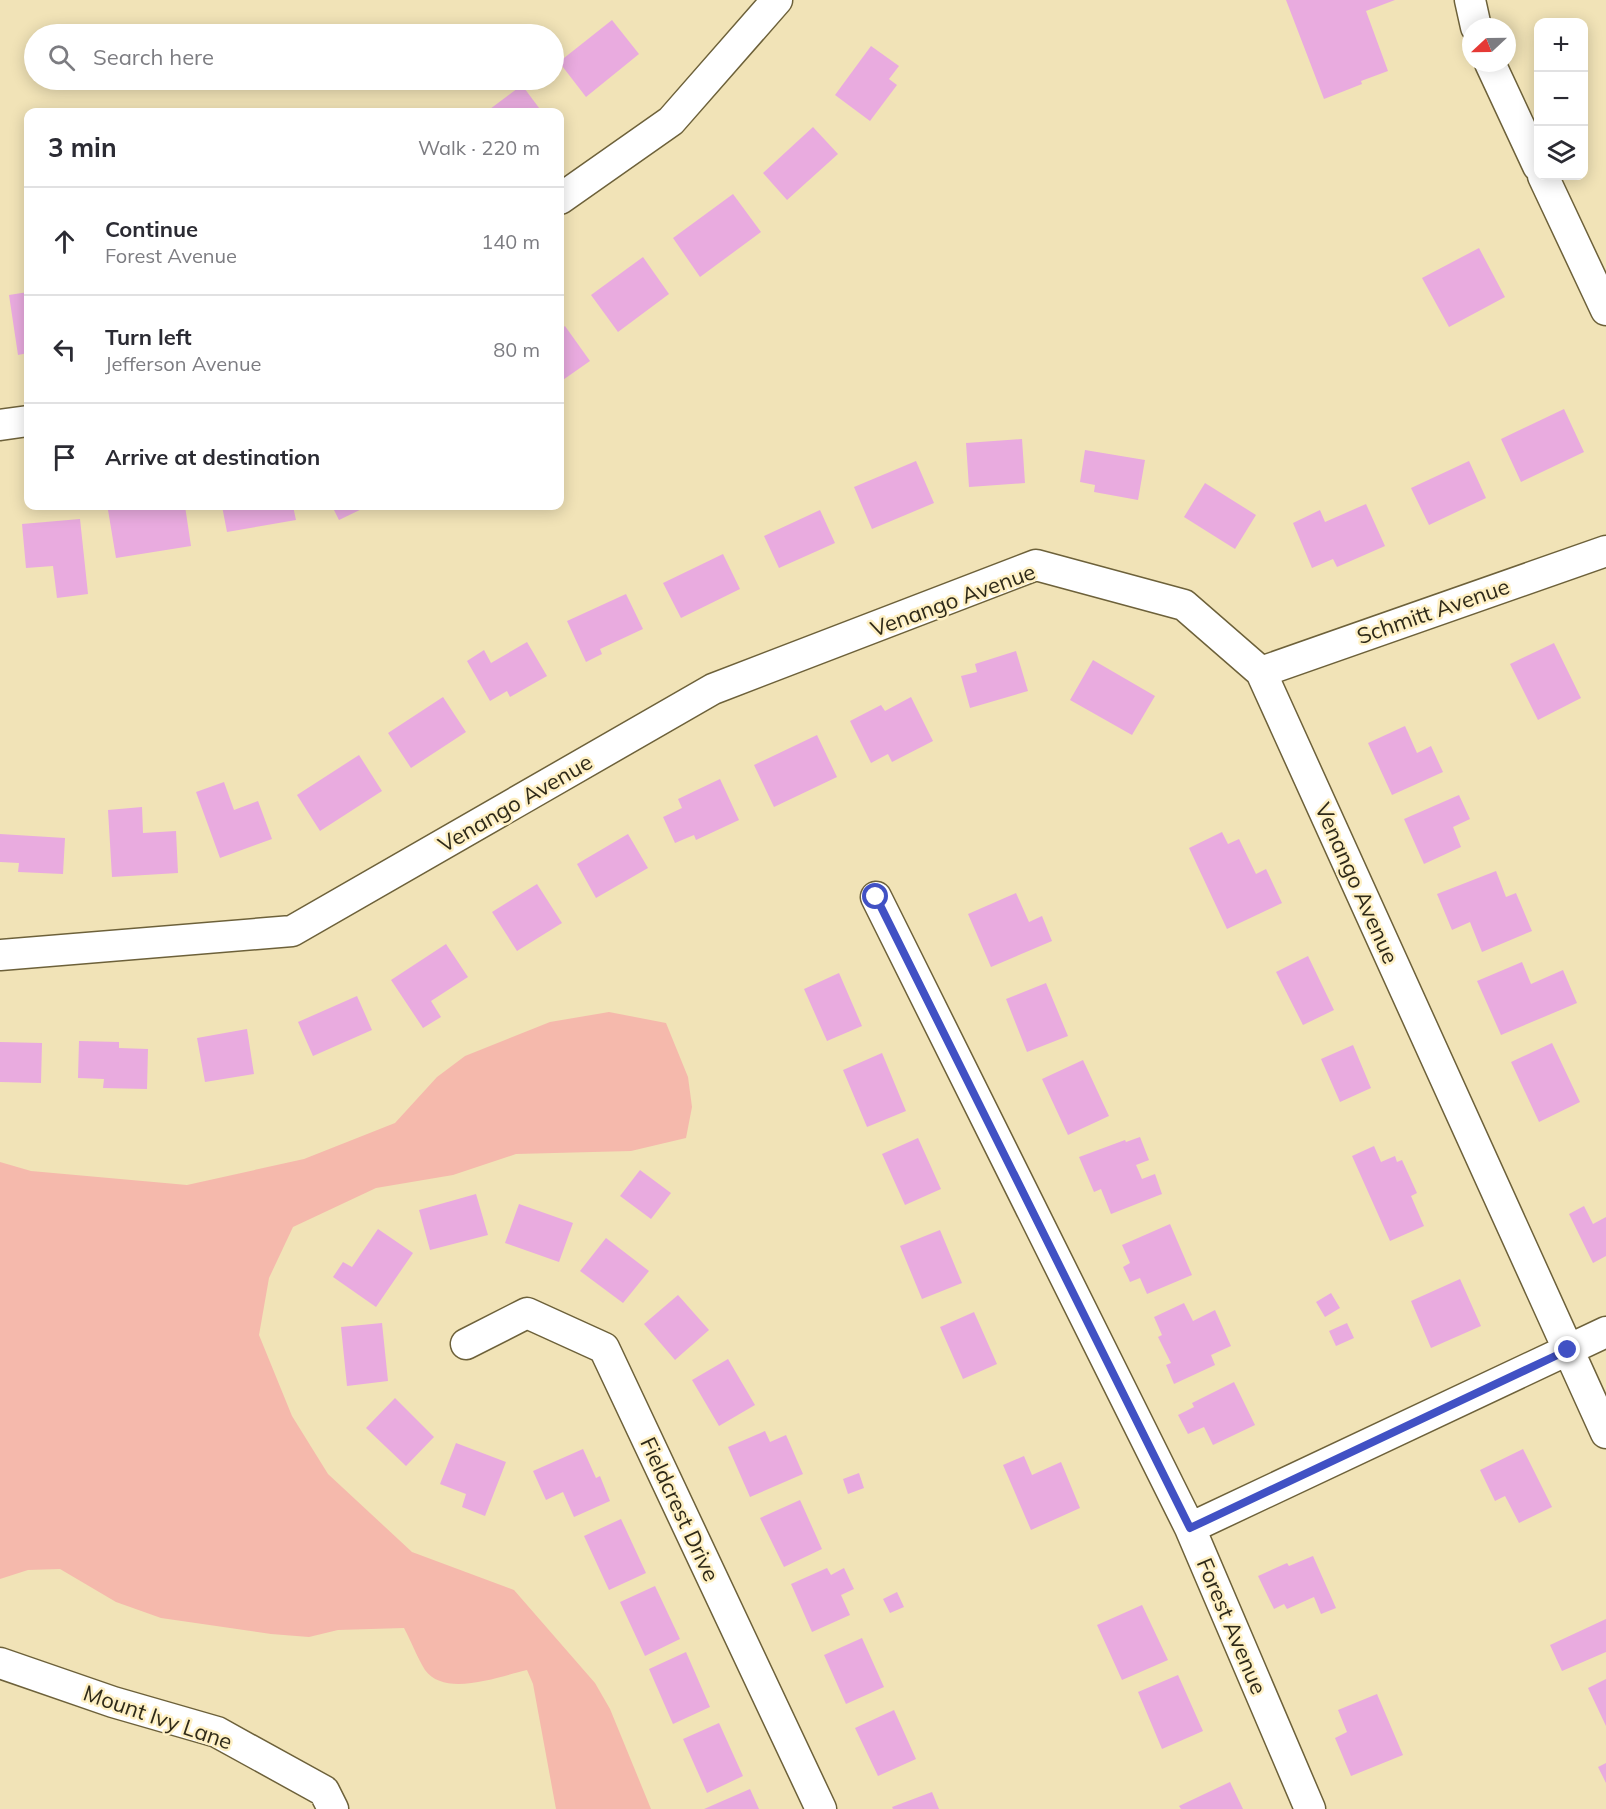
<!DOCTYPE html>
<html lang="en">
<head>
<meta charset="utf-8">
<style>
  :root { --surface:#fff; --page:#f2f2f3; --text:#2b2b33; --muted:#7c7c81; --line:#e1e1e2 }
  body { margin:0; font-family:Mulish,sans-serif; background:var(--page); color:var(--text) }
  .controls { position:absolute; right:18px; top:18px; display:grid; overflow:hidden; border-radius:12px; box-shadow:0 3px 15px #0003 }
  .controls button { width:54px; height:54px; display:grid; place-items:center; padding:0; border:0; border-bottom:2px solid var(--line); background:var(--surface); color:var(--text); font:30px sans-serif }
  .compass { position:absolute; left:1462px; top:18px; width:54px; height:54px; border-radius:50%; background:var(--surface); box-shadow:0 3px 15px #0003; rotate:248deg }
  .stop { position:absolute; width:18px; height:18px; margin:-14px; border:4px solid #4151c4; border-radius:50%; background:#fff }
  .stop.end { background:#4151c4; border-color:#fff; box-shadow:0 2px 6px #0008 }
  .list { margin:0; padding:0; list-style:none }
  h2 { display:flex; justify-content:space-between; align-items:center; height:78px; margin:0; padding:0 24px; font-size:26px }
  h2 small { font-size:20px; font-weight:400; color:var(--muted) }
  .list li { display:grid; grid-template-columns:39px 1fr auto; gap:18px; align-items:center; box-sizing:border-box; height:108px; padding:0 24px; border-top:2px solid var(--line) }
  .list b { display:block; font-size:22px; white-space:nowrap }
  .list p { margin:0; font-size:20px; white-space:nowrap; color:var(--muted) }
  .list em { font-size:20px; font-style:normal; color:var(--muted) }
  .icon { flex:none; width:33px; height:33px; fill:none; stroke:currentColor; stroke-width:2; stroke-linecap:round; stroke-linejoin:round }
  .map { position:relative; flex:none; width:1606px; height:1809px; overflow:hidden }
  .search { position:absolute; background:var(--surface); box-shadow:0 3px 15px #0003; left:24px; top:24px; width:540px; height:66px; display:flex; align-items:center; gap:15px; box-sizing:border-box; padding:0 21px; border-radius:33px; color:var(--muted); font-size:22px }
  .panel { position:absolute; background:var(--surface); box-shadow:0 3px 15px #0003; left:24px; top:108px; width:540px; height:402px; border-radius:12px }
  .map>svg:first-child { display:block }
</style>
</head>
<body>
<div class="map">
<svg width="1606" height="1809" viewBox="0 0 1606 1809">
  <rect width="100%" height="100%" fill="#f1e3b7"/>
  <path fill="#f5b9ac" d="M609,1012l57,11 22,54 4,30 -6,31 -55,13 -115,3 -63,21 -77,13 -83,39 -24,51 -10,57 33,81 36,58 84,78 102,38 81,93 15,26 41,100h-95l-23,-125 -6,-14c-27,6 -82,28 -102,0 -8,-13 -14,-29 -21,-42l-66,2 -29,7 -38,-3 -110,-16 -45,-16 -56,-33 -32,1 -28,9v-417l31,9 156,14 117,-26 91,-36 42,-46 28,-21 85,-34z"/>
  <path fill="#e9abdf" d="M1286,0h109l-29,11 22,60 -27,10 1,3 -38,15z
    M612,20l27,34 -53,43 -27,-35z
    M871,46l28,20 -10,13 8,6 -27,36 -35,-26z
    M522,85l20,27h-56z
    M813,127l25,27 -51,46 -24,-27z
    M733,194l28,38 -61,45 -27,-39z
    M1479,248l26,49 -56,30 -27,-49z
    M643,257l26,37 -51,38 -27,-37z
    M28,292v61l-10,2 -9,-60z
    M565,326l25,35 -30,21v-52z
    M1564,409l20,43 -63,30 -20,-43z
    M1022,439l3,44 -56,4 -3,-44z
    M1085,450l60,10 -7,40 -44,-8 1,-7 -15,-3z
    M916,461l18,42 -62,26 -18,-42z
    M1469,461l17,37 -57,27 -18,-37z
    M1205,483l51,32 -21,34 -51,-32z
    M1366,504l19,42 -48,21 -4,-8 -21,9 -19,-45 27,-13 5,12z
    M138,506h47l6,40 -75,12 -8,-48z
    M222,506h71l3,14 -69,12z
    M332,506h36l-29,14z
    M820,510l15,33 -56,25 -15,-32z
    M80,519l8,75 -31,4 -4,-32 -27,2 -4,-44z
    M723,554l17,35 -59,29 -18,-35z
    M626,594l17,35 -43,20 2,5 -16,8 -19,-41z
    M527,642l20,34 -37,21 -3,-6 -17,10 -23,-40 17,-11 7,13z
    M1554,643l27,55 -43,22 -28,-56z
    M1016,651l12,40 -58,17 -9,-32 16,-4 -2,-8z
    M1093,660l62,36 -23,39 -62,-35z
    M443,697l23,35 -55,36 -23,-35z
    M911,697l22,44 -41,21 -4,-8 -17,9 -21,-42 31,-16 4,6z
    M1405,726l12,27 14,-7 12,26 -51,23 -24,-52z
    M817,735l20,42 -63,30 -20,-42z
    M359,755l23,36 -62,40 -23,-36z
    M720,779l19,41 -43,20 -2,-5 -19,8 -12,-26 19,-9 -4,-9z
    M224,782l10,28 24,-9 14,38 -52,19 -24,-66z
    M1459,795l11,24 -17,8 8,20 -37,17 -20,-45z
    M142,807l1,26 33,-2 2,42 -66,4 -4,-67z
    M1222,832l6,12 11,-5 17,35 10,-5 16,34 -55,26 -38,-81z
    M0,834l65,4 -2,36 -45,-2 1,-9 -19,-1z
    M628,834l20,34 -52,30 -19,-34z
    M1496,871l10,26 10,-4 16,38 -50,21 -12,-30 -18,8 -15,-36z
    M537,884l25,39 -45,28 -25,-39z
    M1016,893l13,29 13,-6 10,25 -61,26 -23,-53z
    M446,944l22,33 -37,24 10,16 -18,11 -32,-48z
    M1308,956l26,54 -31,15 -27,-53z
    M1522,962l9,22 32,-14 14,33 -76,32 -24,-54z
    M839,973l23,53 -35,15 -23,-52z
    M1046,983l22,53 -41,16 -21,-53z
    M357,996l15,34 -59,26 -15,-34z
    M247,1029l7,45 -49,8 -8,-44z
    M79,1041l40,1v6l29,1 -1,40 -44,-1 1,-9 -26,-1z
    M0,1042l42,1 -1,40 -41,-1z
    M1552,1043l28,59 -41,20 -28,-60z
    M1353,1045l18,43 -31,14 -19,-43z
    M882,1053l24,58 -39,16 -24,-57z
    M1083,1060l26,56 -41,19 -26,-56z
    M1140,1137l9,23 -13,5 6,14 13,-5 7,20 -51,20 -10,-25 -7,3 -15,-35 46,-17 1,2z
    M918,1138l23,51 -36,16 -23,-51z
    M1374,1146l7,16 14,-6 2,6 5,-2 15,33 -6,3 13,30 -34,15 -38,-85z
    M640,1170l31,23 -20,26 -31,-23z
    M476,1194l12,41 -58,15 -11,-40z
    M519,1204l54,19 -14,39 -54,-19z
    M1584,1206l9,18 13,-7v39l-13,7 -24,-49z
    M1170,1224l22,51 -45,19 -7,-16 -10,4 -7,-15 7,-4 -8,-18z
    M378,1229l35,24 -37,54 -43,-30 10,-15 9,5z
    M940,1230l22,53 -40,16 -22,-53z
    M606,1238l43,33 -26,32 -43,-32z
    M1460,1279l21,47 -50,22 -20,-47z
    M1331,1293l9,15 -15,9 -9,-15z
    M678,1295l31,35 -34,30 -31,-36z
    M1184,1303l9,18 22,-11 16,36 -20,9 4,10 -41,19 -8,-19 5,-2 -13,-26 4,-2 -8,-18z
    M974,1312l23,52 -34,15 -23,-52z
    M382,1323l6,58 -41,5 -6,-59z
    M1347,1323l7,15 -18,8 -7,-15z
    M728,1359l27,46 -36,21 -27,-46z
    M1234,1382l21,43 -42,20 -9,-18 -16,7 -10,-19 16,-8 -2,-4z
    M395,1398l39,39 -28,29 -40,-38z
    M765,1431l5,11 16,-7 17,39 -53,23 -22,-50z
    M456,1443l50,19 -21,54 -23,-9 4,-13 -26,-10z
    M583,1449l13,29 4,-2 10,25 -36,16 -11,-25 -17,8 -13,-29z
    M1523,1449l29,58 -33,16 -14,-27 -10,5 -15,-31z
    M1024,1456l8,19 29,-13 19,46 -49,22 -28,-65z
    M859,1473l5,15 -16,6 -5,-15z
    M800,1500l22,49 -38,18 -24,-49z
    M621,1519l25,54 -37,17 -25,-54z
    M1313,1556l23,52 -15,6 -7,-17 -27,12 -3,-5 -10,5 -16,-33 29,-13 2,3z
    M827,1568l4,7 13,-7 10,21 -13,6 9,20 -38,17 -21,-48z
    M655,1586l25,53 -35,17 -25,-54z
    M897,1592l7,15 -14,6 -7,-14z
    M1142,1605l26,55 -46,20 -25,-55z
    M1606,1619v33l-44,19 -12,-26z
    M862,1638l22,49 -38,17 -22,-49z
    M686,1652l24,55 -37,17 -24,-55z
    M1178,1675l25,56 -41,18 -24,-57z
    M1606,1679v47l-18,-38z
    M1377,1694l26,61 -52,21 -16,-38 12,-6 -9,-22z
    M894,1710l22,49 -38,17 -23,-48z
    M719,1723l24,53 -36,17 -24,-54z
    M1606,1763v20l-8,-16z
    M1230,1782l13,27h-62l-2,-3z
    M750,1789l9,20h-55z
    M932,1792l7,17h-46l-1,-2z"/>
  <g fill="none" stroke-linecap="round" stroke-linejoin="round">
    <g stroke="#6d613a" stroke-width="33">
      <path id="minor" d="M1470,0l6,27
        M1490,63l48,103
        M1543,176l63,134
        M560,199l111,-78 106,-121
        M0,425l28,-4
        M1261,672l345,-121
        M876,897l314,631 120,281
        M0,955l292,-24 421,-242 323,-124 148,40 77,67 345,761
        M466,1344l61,-31 77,35 217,461
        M1190,1528l416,-196
        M0,1663l113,39 104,30 107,59 9,18"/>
    </g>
    <use href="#minor" stroke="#fff" stroke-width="30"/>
  </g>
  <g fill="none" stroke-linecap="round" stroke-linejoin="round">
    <path stroke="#4151c4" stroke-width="8" d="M876,897l314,631 378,-178"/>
  </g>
  <g text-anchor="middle" stroke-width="5" stroke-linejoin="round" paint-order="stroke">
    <g font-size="22" fill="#2f2a19" stroke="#fef0c4">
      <text transform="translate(953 600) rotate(-20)" y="8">Venango Avenue</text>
      <text transform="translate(1433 611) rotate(-19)" y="8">Schmitt Avenue</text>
      <text transform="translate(515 803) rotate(-30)" y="8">Venango Avenue</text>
      <text transform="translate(1357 883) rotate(66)" y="8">Venango Avenue</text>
      <text transform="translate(680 1509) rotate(65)" y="8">Fieldcrest Drive</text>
      <text transform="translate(1232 1626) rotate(67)" y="8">Forest Avenue</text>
      <text transform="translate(158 1717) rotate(19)" y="8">Mount Ivy Lane</text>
    </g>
  </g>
</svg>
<div class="controls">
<button>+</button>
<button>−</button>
<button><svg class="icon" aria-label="layers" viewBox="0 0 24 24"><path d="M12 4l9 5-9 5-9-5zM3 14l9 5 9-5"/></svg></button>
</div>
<svg class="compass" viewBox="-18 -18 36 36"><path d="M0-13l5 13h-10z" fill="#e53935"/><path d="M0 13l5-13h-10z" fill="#7c7c81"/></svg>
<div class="stop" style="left:876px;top:897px"></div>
<div class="stop end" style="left:1568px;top:1350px"></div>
<div class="search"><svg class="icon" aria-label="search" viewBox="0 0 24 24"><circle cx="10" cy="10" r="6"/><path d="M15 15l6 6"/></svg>Search here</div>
<section class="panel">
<h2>3 min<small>Walk · 220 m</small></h2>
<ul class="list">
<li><svg class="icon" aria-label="ahead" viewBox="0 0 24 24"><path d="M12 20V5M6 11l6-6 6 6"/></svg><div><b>Continue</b><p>Forest Avenue</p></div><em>140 m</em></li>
<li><svg class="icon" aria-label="left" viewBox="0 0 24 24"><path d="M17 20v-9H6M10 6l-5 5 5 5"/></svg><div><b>Turn left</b><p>Jefferson Avenue</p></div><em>80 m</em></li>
<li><svg class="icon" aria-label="arrive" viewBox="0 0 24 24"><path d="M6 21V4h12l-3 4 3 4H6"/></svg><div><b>Arrive at destination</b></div></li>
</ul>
</section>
</div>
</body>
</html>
